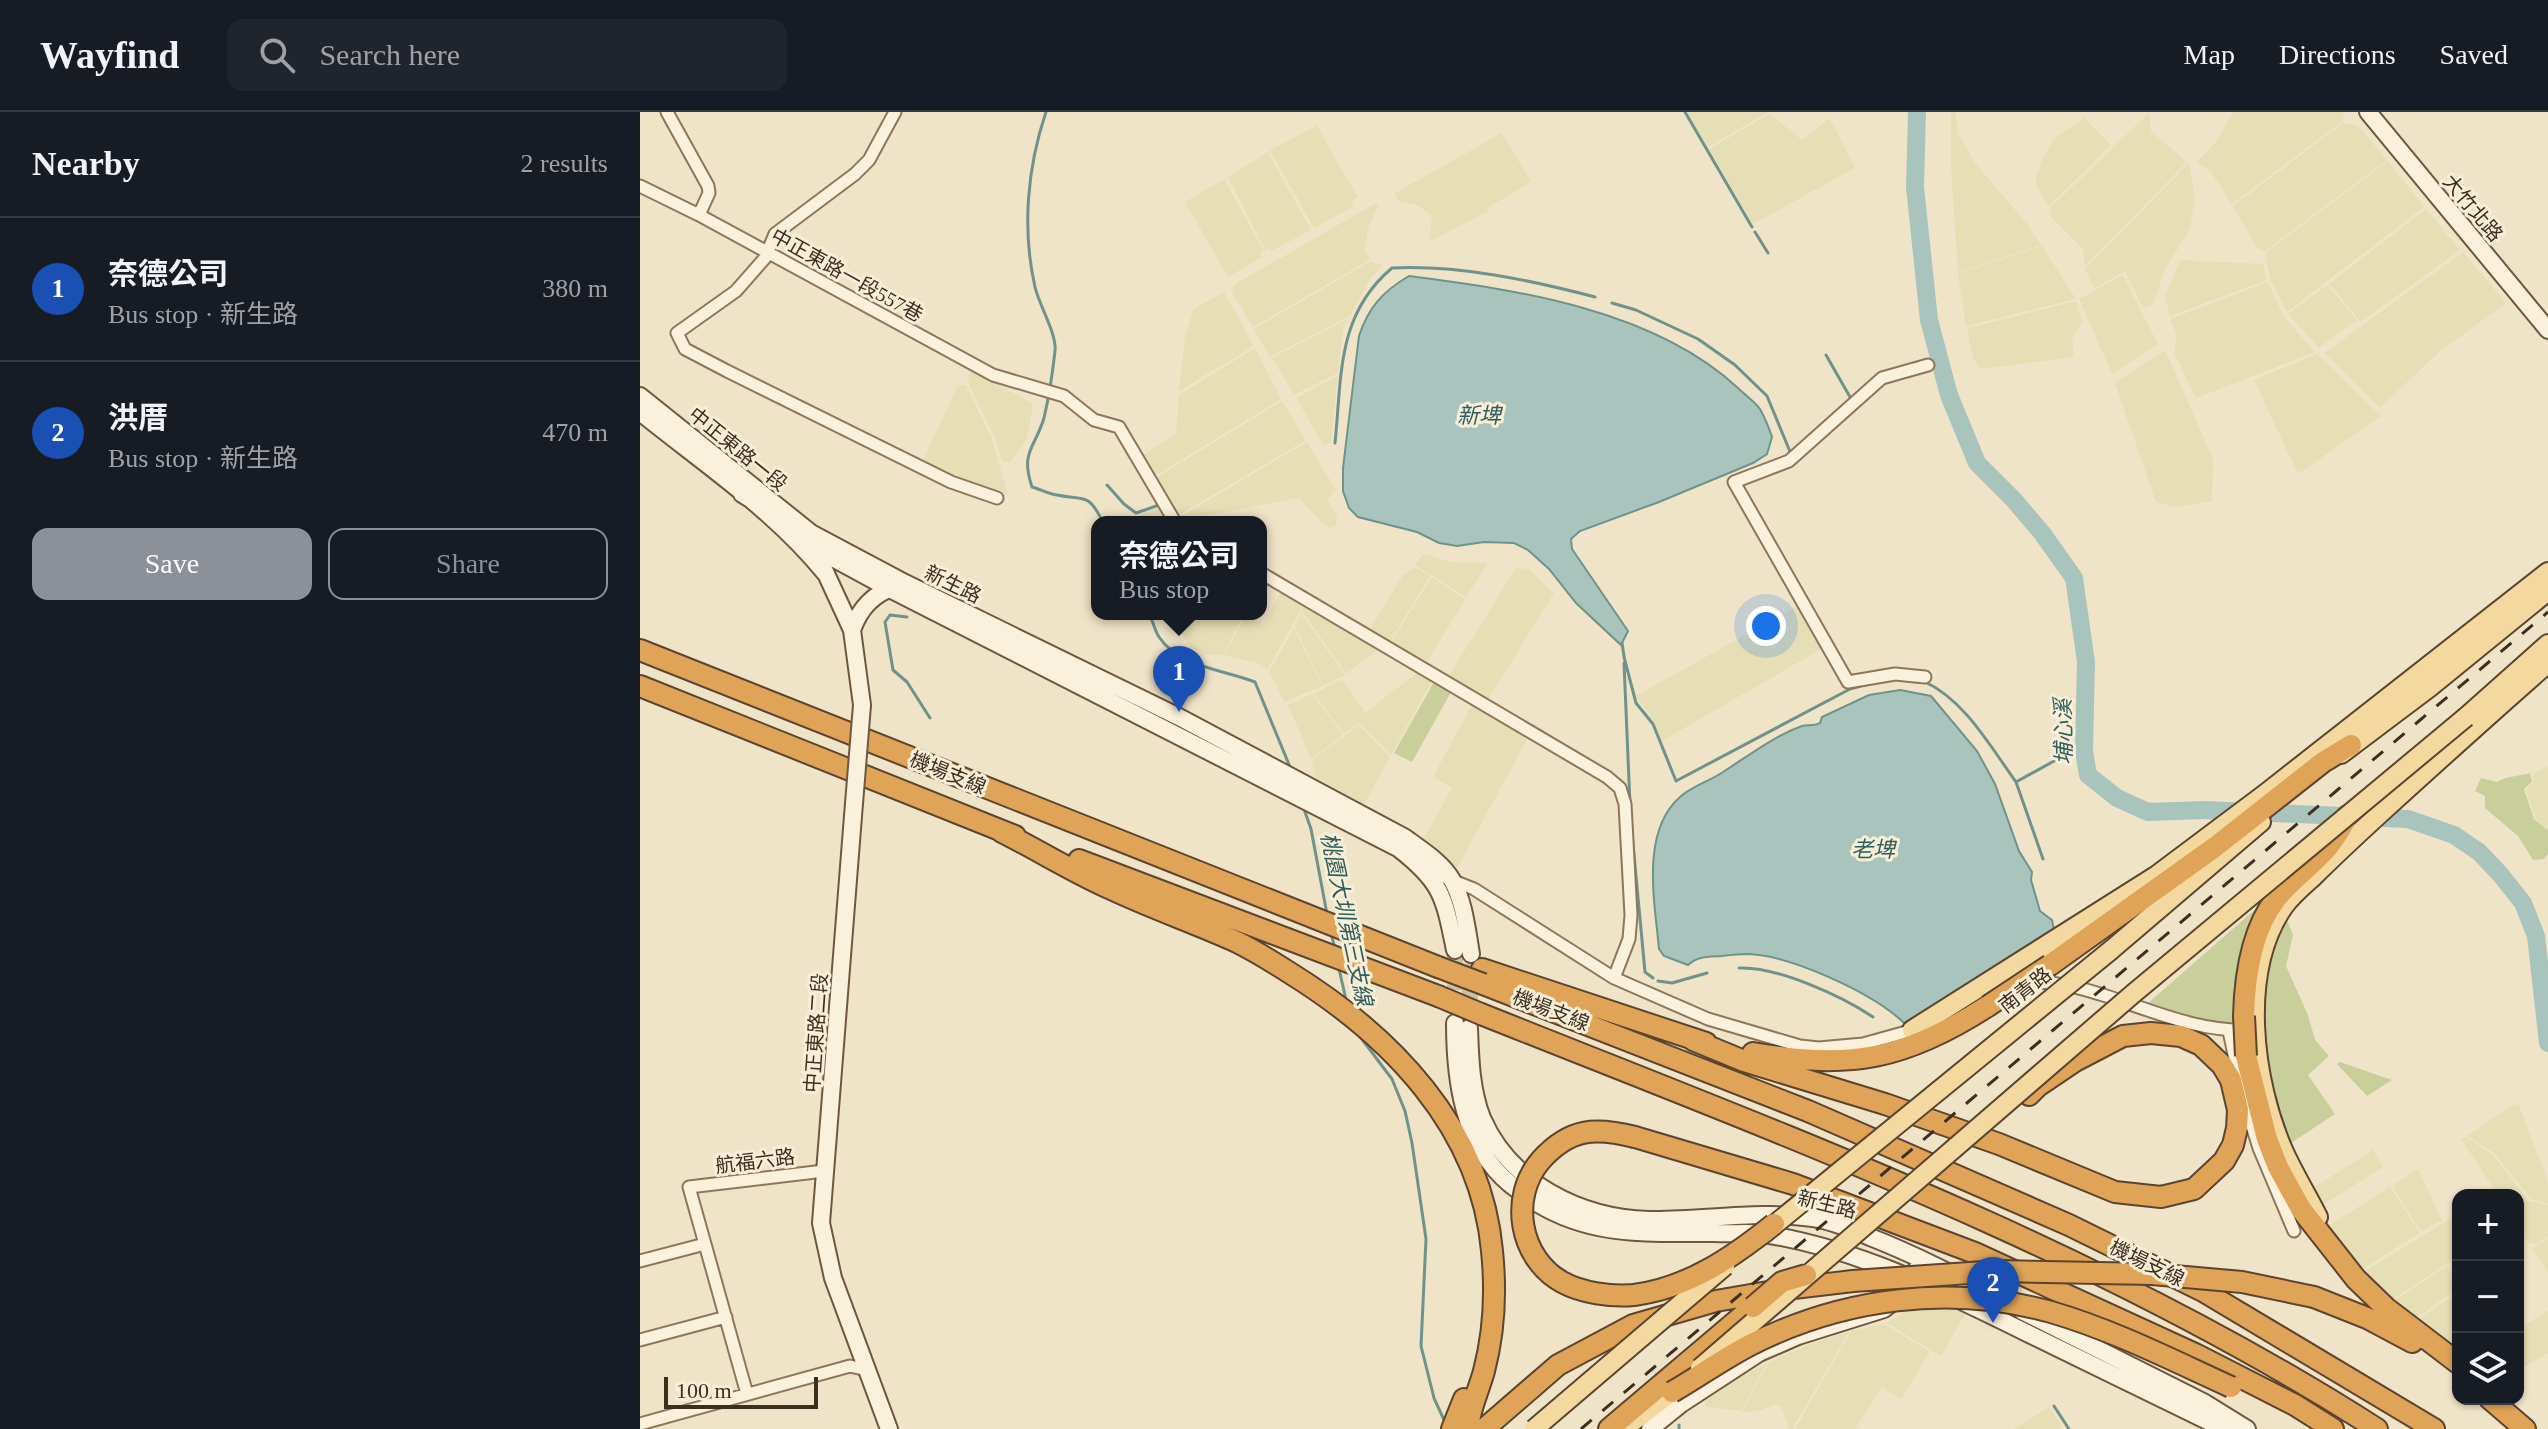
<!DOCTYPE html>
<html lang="en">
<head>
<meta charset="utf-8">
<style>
  :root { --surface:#171b24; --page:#20242c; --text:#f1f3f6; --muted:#9ea1a6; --line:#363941; --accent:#8c9099 }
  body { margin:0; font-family:"Times New Roman","Noto Sans TC",serif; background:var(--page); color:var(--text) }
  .controls { position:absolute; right:24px; bottom:24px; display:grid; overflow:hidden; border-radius:16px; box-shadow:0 2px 6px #0004 }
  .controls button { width:72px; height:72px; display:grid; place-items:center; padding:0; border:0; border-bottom:2px solid var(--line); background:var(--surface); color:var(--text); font:40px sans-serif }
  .scale { position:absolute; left:24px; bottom:20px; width:154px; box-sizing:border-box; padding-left:8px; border:4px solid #3d2e20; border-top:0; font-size:22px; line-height:28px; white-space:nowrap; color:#3d2e20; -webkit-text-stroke:6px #f7eed8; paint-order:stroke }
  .you { position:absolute; left:1126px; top:514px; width:28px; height:28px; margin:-20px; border:6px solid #fff; border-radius:50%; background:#1a73e8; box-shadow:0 0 0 12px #1a73e833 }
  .badge { display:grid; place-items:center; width:52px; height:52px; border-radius:50%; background:var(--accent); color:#fff; font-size:26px; font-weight:700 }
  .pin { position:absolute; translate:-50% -66px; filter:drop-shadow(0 2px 4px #0008) }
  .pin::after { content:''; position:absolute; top:42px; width:28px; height:24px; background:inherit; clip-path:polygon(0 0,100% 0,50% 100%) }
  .popup { position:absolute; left:451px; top:404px; width:176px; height:104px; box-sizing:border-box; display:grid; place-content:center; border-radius:16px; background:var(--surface); filter:drop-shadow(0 2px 6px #0005); font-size:26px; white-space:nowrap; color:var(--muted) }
  .popup b { font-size:30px; color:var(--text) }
  .popup::after { content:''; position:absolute; left:50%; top:100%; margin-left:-16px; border:16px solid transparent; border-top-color:var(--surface) }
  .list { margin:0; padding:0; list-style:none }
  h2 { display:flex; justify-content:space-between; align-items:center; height:104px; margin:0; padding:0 32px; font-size:34px }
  h2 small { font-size:26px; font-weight:400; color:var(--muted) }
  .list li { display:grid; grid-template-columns:52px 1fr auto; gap:24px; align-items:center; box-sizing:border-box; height:144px; padding:0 32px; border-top:2px solid var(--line) }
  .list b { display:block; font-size:30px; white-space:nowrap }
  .list p { margin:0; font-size:26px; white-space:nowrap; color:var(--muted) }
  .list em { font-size:26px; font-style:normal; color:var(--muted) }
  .actions { display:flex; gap:16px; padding:24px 32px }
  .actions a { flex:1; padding:18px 0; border:2px solid var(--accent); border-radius:16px; text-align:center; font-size:28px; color:var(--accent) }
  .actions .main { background:var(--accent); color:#fff }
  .icon { flex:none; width:44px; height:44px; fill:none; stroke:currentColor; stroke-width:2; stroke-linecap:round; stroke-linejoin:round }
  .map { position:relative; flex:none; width:1908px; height:1317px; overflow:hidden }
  header { display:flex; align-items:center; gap:48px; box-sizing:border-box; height:112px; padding:0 40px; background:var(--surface); border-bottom:2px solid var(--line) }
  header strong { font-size:38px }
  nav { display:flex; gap:44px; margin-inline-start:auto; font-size:28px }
  .search { width:560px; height:72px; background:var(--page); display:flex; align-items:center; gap:20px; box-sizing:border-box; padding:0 28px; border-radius:16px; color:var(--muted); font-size:30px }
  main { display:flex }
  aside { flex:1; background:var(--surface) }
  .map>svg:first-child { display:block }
</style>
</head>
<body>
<header>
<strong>Wayfind</strong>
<div class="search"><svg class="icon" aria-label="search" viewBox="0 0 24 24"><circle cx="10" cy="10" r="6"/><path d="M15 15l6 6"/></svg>Search here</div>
<nav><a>Map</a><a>Directions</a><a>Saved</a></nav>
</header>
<main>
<aside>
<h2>Nearby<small>2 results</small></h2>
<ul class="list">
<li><span class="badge" style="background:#1a4fb4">1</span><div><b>奈德公司</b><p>Bus stop · 新生路</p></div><em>380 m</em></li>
<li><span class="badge" style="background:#1a4fb4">2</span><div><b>洪厝</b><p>Bus stop · 新生路</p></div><em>470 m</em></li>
</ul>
<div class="actions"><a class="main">Save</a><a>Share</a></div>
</aside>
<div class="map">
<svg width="1908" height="1317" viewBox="0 0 1908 1317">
  <rect width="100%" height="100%" fill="#f0e4c8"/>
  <path fill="#e6deb5" d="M1047,0h81l-60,35z
    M1311,0h5l2,21 17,30 52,61 14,21 -83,28 -7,-106z
    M1594,0h110l-1,9 -111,83 -21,-32 -14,-10 17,-18z
    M1509,1l2,18 36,31 -102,104 -2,-17 -33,-33 1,-9z
    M1130,2l32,26 28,-22 25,50 -102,56 -44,-75z
    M1444,6l27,27 -62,61 -12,-19 -1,-8 6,-20 12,-20z
    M1703,11l14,2 30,35 -122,91 -8,-3 -24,-42z
    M677,14l41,72 -7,3 3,5 -40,22 -44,-78z
    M862,21l29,49 -44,26 1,3 -59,31 3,-26 -13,-10 -21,-5 -3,-8z
    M628,40l43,78 -40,21 -2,-3 -4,2 -37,-73z
    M1748,49l36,46 -137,105 -17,-32 -5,-27z
    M1549,51l6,35 -5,31 -26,42 -11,34 -10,3 -18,-37 -31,17 -9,-19z
    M584,67l40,72 -4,2 2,4 -34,20 -43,-75z
    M736,91l2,4 -9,18 -5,27 7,7 -118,68 -21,-35 2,-7z
    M1786,97l34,41 -99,72 -32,-38z
    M1402,134l34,53 -110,27 -8,-52z
    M1823,140l43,51 -68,50 -58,55 -56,-55z
    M1540,148l83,4 4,16 -97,36 -5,-20z
    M731,149l4,3 8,1 -13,14 -19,36 -81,42 -16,-28z
    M1483,163l35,69 -46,30 -33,-75z
    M1628,170l16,35 31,35 -119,46 -22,-45 3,-18 -7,-16z
    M1687,173l30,35 -38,28 -31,-34z
    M584,180l30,54 -75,45 6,-55 9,-27z
    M1436,189l6,21 -10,18 2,17 -93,12 -8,-10 -6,-31z
    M710,206l-7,11 -5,44 -44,22 -22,-37z
    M615,236l26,51 -126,77 -12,-21 33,-21 3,-39z
    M1525,238l48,109 -1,42 -37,6 -19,-5 -41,-119z
    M1677,242l64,62 -83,58 -44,-94z
    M330,257l63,35 -6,34 -17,24 -8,-1 -7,-23 -27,-55z
    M698,264l-7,65 -7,5 -28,-48z
    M318,273h8l26,54 16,56 -45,-12 -42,-18z
    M642,289l24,39 -129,76 -21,-38z
    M667,330l29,48 -9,9 10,17 -1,10 -7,2 -6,-4 -24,-26 -114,21 -5,-2z
    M518,396l5,1 9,13h-50z
    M783,442l29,8 36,1 -22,34 -51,-32z
    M775,455l15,9 -41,67 -20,-12 34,-56z
    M876,456l13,1 25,24 -67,108 -39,-24z
    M792,465l33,23 -40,65 -35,-21z
    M641,480l23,12 -37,66 -6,-6 -37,-9 22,-40 17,9z
    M665,493l75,43 -34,26 -44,-63z
    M1159,493l24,43 -161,93 -7,-18 -19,-27z
    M661,501l44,62 -22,11 -28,-60z
    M539,502h65l-21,41 -17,-1 -15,-6 -16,-25z
    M654,516l28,58 -37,16 -16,-30z
    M778,560l14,9 -41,74 -31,-31 6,-12z
    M702,567l23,33 -3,9 -18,13 -30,-40z
    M672,582l31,41 -32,24 -23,-54z
    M832,592l56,34 -71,130 -34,-28 29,-52 -19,-11z
    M719,613l31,32 -26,47 -49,-27 -3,-17z
    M1908,655v62l-12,-10 -10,-29 7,-7v-10z
    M1874,992l5,1 29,77v22l-17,-5 -37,-46 -27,-17z
    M1826,1025l27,18 36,46 19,4v31l-13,8 -7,-1 -10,-17v-31h-20l-37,-56z
    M1733,1038l10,17 -60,38 -10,-17z
    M1778,1057l24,51 -21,12 -29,-46z
    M1750,1075l30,46 -62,39 -33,-44z
    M1818,1102v43l-70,45 -28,-28z
    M1908,1126v35l-16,-24z
    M1807,1154l11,23 -46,32 -22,-18z
    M1816,1181l2,5v39l-14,9 -30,-23z
    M1311,1194l15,7 -25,43 -55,-33 12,-6 11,-10z
    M1908,1198v43l-30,18v-41z
    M1244,1212l46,28 -29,47 -19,-12 -27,42h-60l56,-98z
    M1209,1220l-57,97h-3l-8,-23 -6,-1 -17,6 -16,1 27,-50 39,-17z
    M1127,1251l-26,48 -34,-4 -3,-4 30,-23z
    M1410,1295l12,20 -4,2h-45z"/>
  <path fill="#c9cf9b" d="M794,570l17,10 -39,70 -18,-9z
    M1890,661l2,9 -8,7 10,30 14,11v24l-4,5 -11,1 -15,-24 -33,-28v-12l-10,-5 6,-13 16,4c11,-7 21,-5 33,-9z
    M1620,793l-24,120 -47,-5 -42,-16z
    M1647,808l6,15 -7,31 22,49 7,25 14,16 -21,19 27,39 -47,31c-7,-24 -19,-51 -22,-77 -5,-37 -7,-122 21,-148z
    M1700,950l52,18 -25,16 -30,-32z"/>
  <path fill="#a9c4bc" stroke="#6f938a" stroke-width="2" d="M769,164c110,14 245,34 329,112 7,7 16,13 22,21 5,9 9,19 12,28l-5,17 -14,9 -94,39 -79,29 -9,8 1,10 56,82 -7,14 -45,-42 -27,-34 -21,-19 -14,-7 -30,-1 -27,4 -18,-3 -22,-11 -59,-15 -9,-9 -6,-17v-23l16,-132c9,-28 24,-45 50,-60z
    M1260,578l31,6 46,55 18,33 24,67 13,21 -1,8 9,31 12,9 2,9 -86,58 -64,36c-31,-30 -114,-68 -157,-69 -8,0 -17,1 -25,2 -14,1 -24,0 -34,9l-24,-9 -5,-7c-4,-46 -19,-117 21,-152 12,-11 30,-16 43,-25 25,-16 51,-36 79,-46 7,-2 11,1 18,-3l2,-6 47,-22z"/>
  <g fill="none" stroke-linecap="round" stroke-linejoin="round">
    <path stroke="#6f938a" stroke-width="3" d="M406,0c-19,56 -24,118 -11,175 4,18 22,47 20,64 -2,18 -7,50 -11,67 -9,30 -24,34 -12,69 8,2 16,7 25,8 28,6 30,-4 46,27
      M1045,0l67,115
      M1115,120l13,21
      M972,191l24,7 62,29 37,26 32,31 24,58
      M1186,243l24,42
      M695,331c7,-66 1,-128 57,-175 67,-3 138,12 203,29
      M467,373l17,19 12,9 26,-9
      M509,502c4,7 6,17 10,23 20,30 66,33 96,45l35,85
      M267,505l-17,-2 -5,7 8,48 14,12 23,36
      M982,531l2,13
      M984,545l12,46 17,21 23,57 174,-92 18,-5
      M984,551l6,141
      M1283,569c41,18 67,65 93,101l49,-27
      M1376,670l27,77
      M664,697l7,20 16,85
      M991,711l14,149 8,6
      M691,821l4,16
      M1099,856c37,-2 103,28 134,49
      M699,857l8,35
      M1018,869l14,2 35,-10
      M718,922l34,45 13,32 7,32 14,96 -5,107 13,52 11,24
      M1414,1294l15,23
      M1039,1313v4"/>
    <path stroke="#a9c4bc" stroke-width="18" d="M1277,0l-2,75 14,133 20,75 28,68 37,37 28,33 32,45 12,84 -2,89 4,24 29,23 31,14 57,-2 203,9 46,16 25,17 21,22 23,29 13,33 12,107"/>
    <path stroke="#ccc0a6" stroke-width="16" stroke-dasharray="16 8" stroke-linecap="butt" d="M815,838v62
      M829,916l2,-74"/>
    <g stroke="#8d765c" stroke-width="15">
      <path id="street" d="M27,0l41,74 1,7 -10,22
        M255,0l-26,48 -14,14 -80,60 -10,24 -29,33 -59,42 8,16 42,22 224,111 46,16
        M0,74l59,29 294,160 71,21 30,24 25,7 56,95
        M621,461l346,204 13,11 5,16 6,111 -2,24 -15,39
        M1285,565l-30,-3 -47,8 -114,-200 55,-21 93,-83 46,-13
        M786,758l48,19 140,89 94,41 92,27 19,2 44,-4 54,-15
        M1388,870c71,-3 143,51 220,48
        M1589,919l14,66 16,51 35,83
        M0,1149l65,-17
        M0,1228l86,-23
        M107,1282l-58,-207 135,-16
        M0,1312l210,-58 17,4"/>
    </g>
    <g stroke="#6f573f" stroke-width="20">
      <path id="secondary" d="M1728,0l180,218
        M0,284l171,137 94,50 274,134 225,120c16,12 38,25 48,43 12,21 15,51 19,74
        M0,300c63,51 134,98 185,161
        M102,382l23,14
        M162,424l14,13 72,39 510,260c44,34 46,48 57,102
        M182,453l30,65 10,75
        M212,518c8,-22 21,-36 44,-44
        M213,704l-32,407 12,55 56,151
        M815,911c0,57 8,122 55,161 65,54 126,49 205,49 16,1 33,-1 49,1 92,14 176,56 259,97 67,33 134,65 201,98
        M829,916c1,30 2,62 13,90 28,65 98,100 167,102 55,1 108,-10 164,-2 19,3 39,11 57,19 46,18 88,40 132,63
        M1382,1199l183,92 42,26
        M1010,1317l31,-25 78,-51 39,-17 86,-27 14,-11 18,-28"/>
    </g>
    <g stroke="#5b4430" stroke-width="22">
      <path id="primary" d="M1826,605l82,-73
        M1701,642l89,-67 118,-96
        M1471,838l150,-128
        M1272,918l245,-155 108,-81 283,-222
        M1678,1105c-11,-22 -24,-43 -34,-65 -31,-70 -46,-180 0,-246 8,-11 20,-21 30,-30 23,-23 47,-45 71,-67 54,-49 108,-98 163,-146
        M983,1317l49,-37"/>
    </g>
    <g stroke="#5b4430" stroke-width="24">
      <path id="highway" d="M0,538l798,317
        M0,574l375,150
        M362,720c36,18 71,40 107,56 42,20 86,35 128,54 18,9 36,20 53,31 100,62 191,154 202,278 4,39 2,82 -8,120 -5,19 -15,38 -16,58
        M439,748l359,136
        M1410,853l165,-118 108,-85 28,-17
        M842,857l224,74
        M843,872l325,127 261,114 134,66 231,138
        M841,902c306,122 618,237 896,415
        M1604,904c1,-38 7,-85 32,-117 15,-19 36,-33 52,-52 8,-9 14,-21 20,-31
        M1053,928l51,21 141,43 114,40 116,48 46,5 33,-8 30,-28 9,-16 4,-17 1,-18 -7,-30 -9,-15 -21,-20 -20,-9 -30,-3 -28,3 -48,25 -37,25 -9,9
        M1113,941c97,17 153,6 235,-47
        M1606,944l21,83 11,28 23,42 55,70 30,29 72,55
        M995,1025l158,47 182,69 220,101 100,51 38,24
        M1674,1185l53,21 45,24
        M1850,1287l35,30
        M812,1317l12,-30
        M844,1317l74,-64 75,-40 83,-24 69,-12 68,-8
        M969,1317l144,-122"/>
    </g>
    <use href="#street" stroke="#faf1dc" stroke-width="11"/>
    <use href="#secondary" stroke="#faf1dc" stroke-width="16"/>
    <use href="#primary" stroke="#f3d9a0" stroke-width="18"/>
    <use href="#highway" stroke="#e0a458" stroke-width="20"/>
    <path stroke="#3d2e20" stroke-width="3" stroke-dasharray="14 14" stroke-linecap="butt" d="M941,1317l967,-817"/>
    <g stroke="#6f573f" stroke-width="20" stroke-linecap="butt">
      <path id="secondary-bridge" d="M213,704l9,-111"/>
    </g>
    <g stroke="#5b4430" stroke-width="22" stroke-linecap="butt">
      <path id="primary-bridge" d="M1123,1122l348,-284
        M1060,1256l434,-375 332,-276
        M894,1317l191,-163"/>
    </g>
    <g stroke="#5b4430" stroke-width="24" stroke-linecap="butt">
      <path id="highway-bridge" d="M798,855l45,17
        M798,884l43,18
        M1348,894l62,-41
        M1604,904l2,40
        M995,1025c-40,-10 -65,-9 -94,23 -32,37 -22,98 21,122 20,11 49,15 72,13 54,-7 99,-38 140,-71
        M1213,1169l146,-10 153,3 90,8 72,15
        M1113,1195l29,-25 24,-7
        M1032,1280c26,-15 51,-33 78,-47 93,-47 200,-61 301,-33 62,18 121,48 180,75"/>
    </g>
    <use href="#secondary-bridge" stroke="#faf1dc" stroke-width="16"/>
    <use href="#primary-bridge" stroke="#f3d9a0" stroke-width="18"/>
    <use href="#highway-bridge" stroke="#e0a458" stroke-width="20"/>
  </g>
  <g text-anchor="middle" stroke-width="6" stroke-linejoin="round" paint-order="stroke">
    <g font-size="20" fill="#3d2e20" stroke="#f7eed8">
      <text transform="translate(1833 96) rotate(50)" y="7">大竹北路</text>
      <text transform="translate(207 163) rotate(29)" y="7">中正東路一段557巷</text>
      <text transform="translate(98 337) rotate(39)" y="7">中正東路一段</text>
      <text transform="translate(313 472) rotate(26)" y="7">新生路</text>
      <text transform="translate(308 661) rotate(22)" y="7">機場支線</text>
      <text transform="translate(1385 878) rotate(-38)" y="7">南青路</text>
      <text transform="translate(911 898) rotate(21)" y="7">機場支線</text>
      <text transform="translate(176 921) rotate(-86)" y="7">中正東路二段</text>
      <text transform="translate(115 1049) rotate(-7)" y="7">航福六路</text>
      <text transform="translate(1187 1092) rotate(14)" y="7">新生路</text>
      <text transform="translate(1507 1151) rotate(26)" y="7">機場支線</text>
    </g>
    <g font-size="22" font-style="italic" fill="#2f5d5a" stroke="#f7eed8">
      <text x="839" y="311">新埤</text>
      <text transform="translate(1423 620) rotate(-91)" y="8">埔心溪</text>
      <text x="1233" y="745">老埤</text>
      <text transform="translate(707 807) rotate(78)" y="8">桃園大圳第三支線</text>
    </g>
  </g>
</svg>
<div class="controls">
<button>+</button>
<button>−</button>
<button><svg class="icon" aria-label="layers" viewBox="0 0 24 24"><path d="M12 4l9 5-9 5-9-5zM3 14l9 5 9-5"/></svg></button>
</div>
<div class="scale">100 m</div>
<div class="you"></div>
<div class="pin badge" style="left:539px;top:600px;background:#1a4fb4">1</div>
<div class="popup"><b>奈德公司</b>Bus stop</div>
<div class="pin badge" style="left:1353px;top:1211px;background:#1a4fb4">2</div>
</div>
</main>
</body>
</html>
